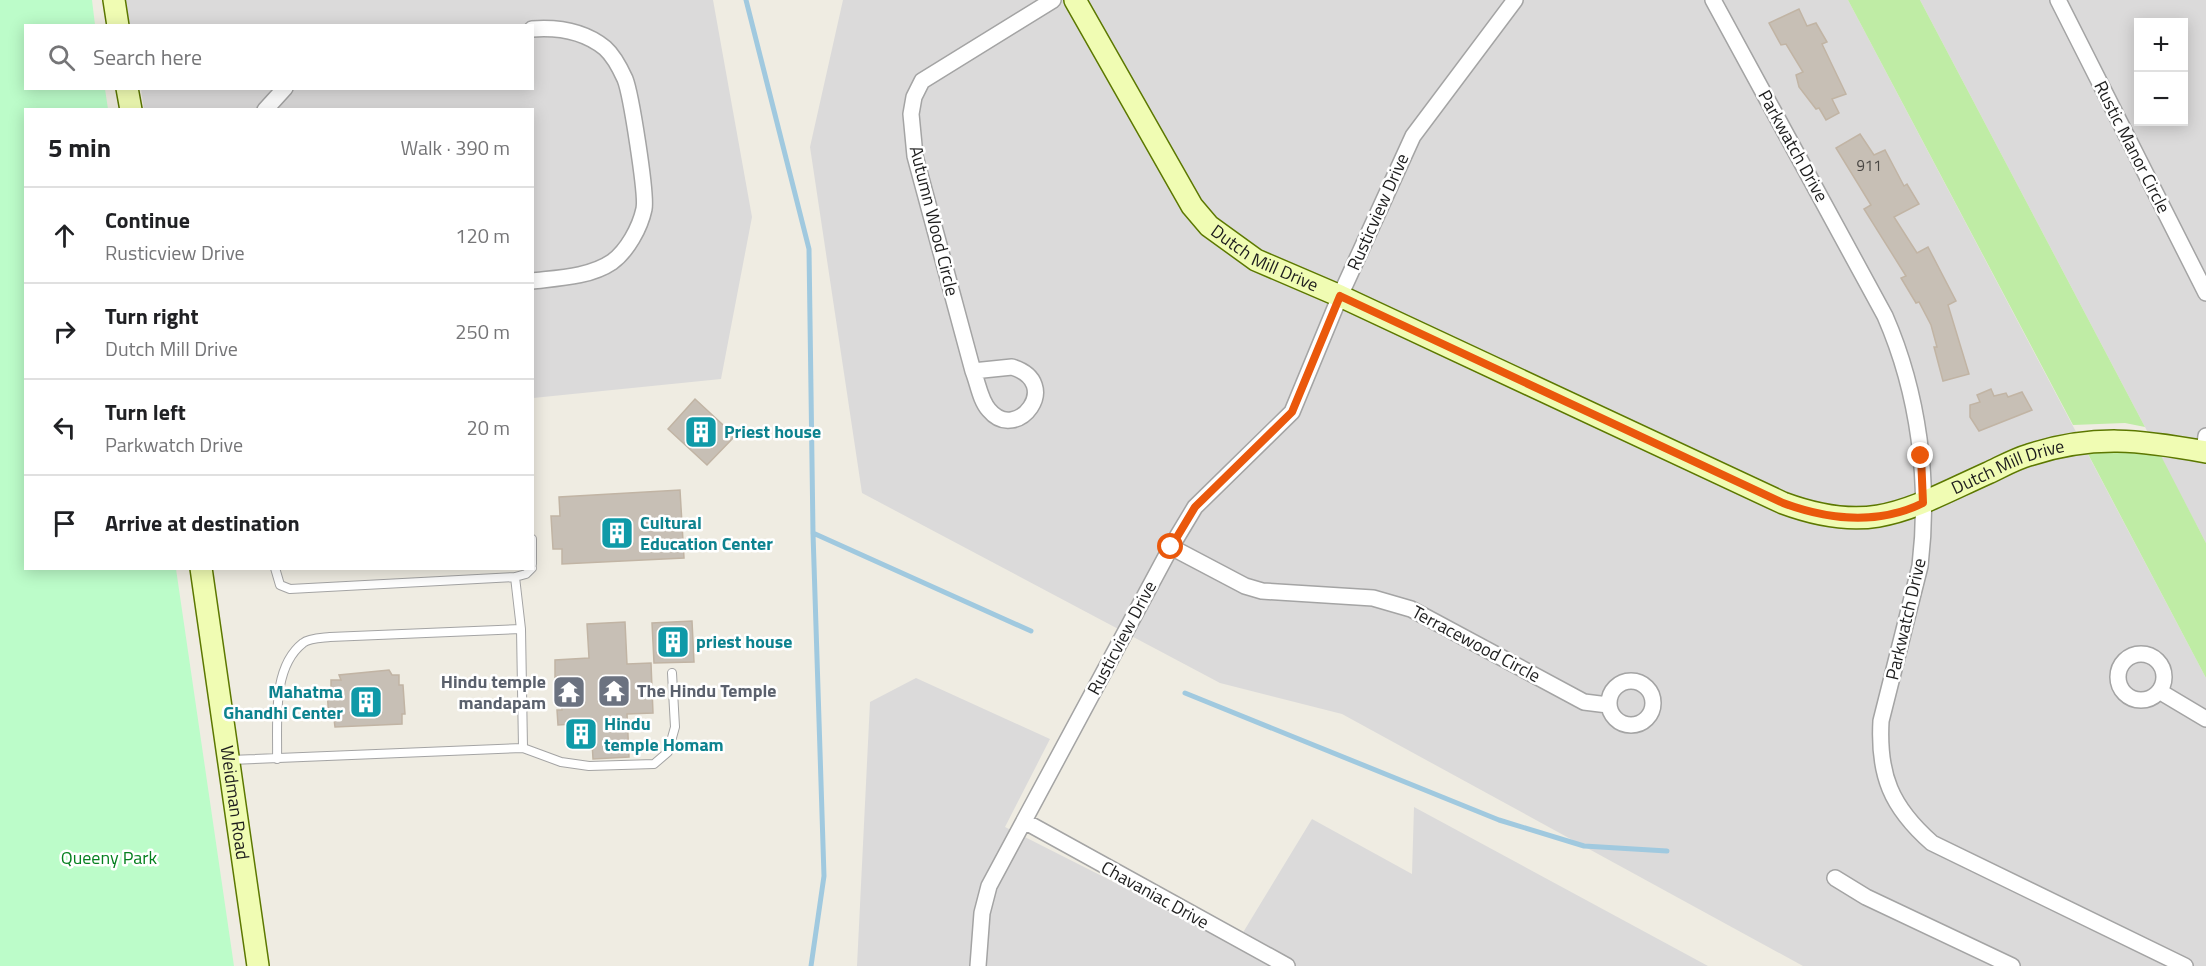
<!DOCTYPE html>
<html lang="en">
<head>
<meta charset="utf-8">
<style>
  :root { --surface:#fff; --page:#f6f6f6; --text:#202124; --muted:#757577; --line:#e0e0e0 }
  body { margin:0; font-family:"Titillium Web",sans-serif; background:var(--page); color:var(--text) }
  .controls { position:absolute; right:18px; top:18px; display:grid; overflow:hidden; border-radius:0px; box-shadow:0 3px 15px #0003 }
  .controls button { width:54px; height:54px; display:grid; place-items:center; padding:0; border:0; border-bottom:2px solid var(--line); background:var(--surface); color:var(--text); font:30px sans-serif }
  .stop { position:absolute; width:18px; height:18px; margin:-14px; border:4px solid #ea580c; border-radius:50%; background:#fff }
  .stop.end { background:#ea580c; border-color:#fff; box-shadow:0 2px 6px #0008 }
  .list { margin:0; padding:0; list-style:none }
  h2 { display:flex; justify-content:space-between; align-items:center; height:78px; margin:0; padding:0 24px; font-size:26px }
  h2 small { font-size:20px; font-weight:400; color:var(--muted) }
  .list li { display:grid; grid-template-columns:39px 1fr auto; gap:18px; align-items:center; box-sizing:border-box; height:96px; padding:0 24px; border-top:2px solid var(--line) }
  .list b { display:block; font-size:22px; white-space:nowrap }
  .list p { margin:0; font-size:20px; white-space:nowrap; color:var(--muted) }
  .list em { font-size:20px; font-style:normal; color:var(--muted) }
  .icon { flex:none; width:33px; height:33px; fill:none; stroke:currentColor; stroke-width:2; stroke-linecap:round; stroke-linejoin:round }
  .map { position:relative; flex:none; width:2206px; height:966px; overflow:hidden }
  .search { position:absolute; background:var(--surface); box-shadow:0 3px 15px #0003; left:24px; top:24px; width:510px; height:66px; display:flex; align-items:center; gap:15px; box-sizing:border-box; padding:0 21px; border-radius:0px; color:var(--muted); font-size:22px }
  .panel { position:absolute; background:var(--surface); box-shadow:0 3px 15px #0003; left:24px; top:108px; width:510px; height:462px; border-radius:0px }
  .map>svg:first-child { display:block }
</style>
</head>
<body>
<div class="map">
<svg width="2206" height="966" viewBox="0 0 2206 966">
  <rect width="100%" height="100%" fill="#efece2"/>
  <path fill="#dbdada" fill-rule="evenodd" d="M125,0h588l39,217 -31,162 -188,19 -1,-288 -388,-1 -3,-20 391,-1v-62l-402,-1z
    M843,0h1005l358,678v288h-403l-461,-252 -122,-31 -358,-190 -52,-346z
    M1920,0h286v543l-61,-116zM2138,22h46v100h-46z
    M916,678l134,61 -45,88 231,117 76,-125 100,55 2,-67 294,159h-851l13,-264z"/>
  <path fill="#bfeca5" d="M1848,0h72l225,427 -20,-4 -52,2z
    M2116,449l44,5 46,89v135l-119,-226z"/>
  <path fill="#bcfcc9" d="M0,0h92l3,25 -69,1v62l79,1 3,20 -82,1v458l150,1 58,397h-234z"/>
  <g fill="none" stroke-linecap="round" stroke-linejoin="round">
    <path stroke="#a0c9df" stroke-width="5" d="M746,0l63,249 4,284 11,343 -13,90
      M813,533l218,98
      M1185,693l314,127 85,26 83,5"/>
  </g>
  <path fill="#c7bfb5" stroke="#c1b4a4" stroke-width="1.5" d="M1799,9l8,17 9,-3 11,19 -5,2 24,50 -14,5 7,14 -13,7 -7,-12 -3,1 -17,-22 -3,-12 7,-3 -17,-28 -5,1 -12,-22z
    M1860,134l14,21 11,-5 19,36 3,-2 12,20 -25,13 23,36 11,-6 28,54 -8,4 21,69 -26,7 -9,-34h3l-6,-22 -12,-23 -3,1 -15,-25 5,-2 -42,-67 7,-4 -35,-57z
    M1991,389l3,7 12,-3 2,4 14,-5 10,18 -53,21 -9,-14v-12l10,-3 -3,-7z
    M695,399l40,37 -28,29 -39,-36z
    M680,490l4,68 -122,6v-15h-9l-2,-33h9l-1,-19z
    M692,621l2,41 -40,1 -2,-40z
    M625,622l2,42 24,-1 2,50 -26,1 2,43 -36,2 -1,-18h-18l-1,-17 -15,1 -1,-15h5l-2,-34 -5,1v-17l34,-2 -2,-34z
    M389,670l3,5h7v10h4l2,29h-3v10l-67,3 -1,-8h-5l-2,-29 4,-1v-9h10l-2,-5z"/>
  <g fill="none" stroke-linecap="round" stroke-linejoin="round">
    <g stroke="#a4a4a4" stroke-width="10">
      <path id="lane" d="M532,539v25
        M275,568l5,17 10,4 225,-12 11,-3 6,-6
        M515,577l6,52
        M523,748l38,14 28,4 65,-2 14,-12 7,-25 -3,-54
        M230,760l293,-12 -2,-119 -191,8c-8,1 -21,1 -27,6 -32,25 -25,80 -26,116"/>
    </g>
    <g stroke="#a4a4a4" stroke-width="18">
      <path id="street" d="M1713,0l172,316c34,78 45,166 35,250l-39,155c-3,54 10,86 51,122l253,123
        M2058,0l148,293
        M532,29c26,-2 52,2 73,19 9,8 15,20 20,31 6,15 22,116 19,130 -4,19 -17,42 -32,53 -22,15 -54,16 -80,19
        M265,110l20,-22
        M1012,367c52,16 5,77 -23,43 -9,-10 -11,-27 -16,-39z
        M973,371l-58,-215 -4,-42 3,-17 8,-16 131,-81
        M2204,452l2,-16
        M1171,547l74,39 17,5 111,7 38,11 173,93 24,3
        M2118 677a23 23 0 1 1 46 0a23 23 0 1 1-46 0Z
        M1609 703a22 22 0 1 1 44 0a22 22 0 1 1-44 0Z
        M2159,691l47,28
        M1024,821l263,145
        M1835,878l31,19 146,69
        M978,966l4,-53 7,-27 182,-339 24,-40 97,-95 48,-116 73,-160 102,-136"/>
    </g>
    <g stroke="#5c7800" stroke-width="24">
      <g id="secondary">
        <path d="M114,0l4,26"/>
        <path id="s1" d="M1075,0l117,206 17,20 47,34 84,36 443,207c89,33 125,6 205,-30 13,-6 27,-14 41,-18 65,-21 112,-15 177,-3"/>
        <path d="M127,88l4,22"/>
        <path id="s2" d="M201,568l57,398"/>
      </g>
    </g>
    <use href="#lane" stroke="#fff" stroke-width="8"/>
    <use href="#street" stroke="#fff" stroke-width="15"/>
    <use href="#secondary" stroke="#f0fcb3" stroke-width="21"/>
  </g>
  <g fill="none" stroke-linecap="round" stroke-linejoin="round">
    <path stroke="#ea580c" stroke-width="8" d="M1171,547l24,-40 97,-95 48,-116 443,207c46,17 95,22 140,0l-2,-47"/>
  </g>
  <defs>
    <g id="building-square" transform="scale(1.725)"><rect x="-9" y="-9" width="18" height="18" rx="4" fill="#0f9aa8" stroke="#fff"/><path d="M-4-6H4V6H1V3H-1V6H-4ZM-2.5-4.3h1.7v1.8h-1.7ZM.8-4.3h1.7v1.8H.8ZM-2.5-1h1.7V.8h-1.7ZM.8-1h1.7V.8H.8Z" fill="#fff"/></g>
    <g id="temple-square" transform="scale(1.725)"><rect x="-9" y="-9" width="18" height="18" rx="4" fill="#6b7280" stroke="#fff"/><path d="M0-6L5-2H3V0L6.5 2.5H4V6H1.5V3h-3V6H-4V2.5H-6.5L-3 0V-2H-5Z" fill="#fff"/></g>
  </defs>
  <g fill-rule="evenodd">
    <use href="#building-square" x="701" y="432"/>
    <use href="#building-square" x="617" y="533"/>
    <use href="#building-square" x="673" y="642"/>
    <use href="#temple-square" x="614" y="691"/>
    <use href="#temple-square" x="569" y="692"/>
    <use href="#building-square" x="366" y="702"/>
    <use href="#building-square" x="581" y="734"/>
  </g>
  <g text-anchor="middle" stroke-width="5" stroke-linejoin="round" paint-order="stroke">
    <g font-size="15" fill="#484643">
      <text x="1869" y="171">911</text>
    </g>
    <g font-size="18" fill="#1d1d1d" stroke="#fff">
      <text transform="translate(1793 146) rotate(61)" y="6">Parkwatch Drive</text>
      <text transform="translate(2132 147) rotate(63)" y="6">Rustic Manor Circle</text>
      <text transform="translate(1378 212) rotate(-66)" y="6">Rusticview Drive</text>
      <text transform="translate(934 221) rotate(76)" y="6">Autumn Wood Circle</text>
      <text dy="6" stroke="none"><textPath href="#s1" startOffset="328">Dutch Mill Drive</textPath></text>
      <text dy="6" stroke="none"><textPath href="#s1" startOffset="1138">Dutch Mill Drive</textPath></text>
      <text transform="translate(1906 619) rotate(-77)" y="6">Parkwatch Drive</text>
      <text transform="translate(1122 638) rotate(-62)" y="6">Rusticview Drive</text>
      <text transform="translate(1476 644) rotate(28)" y="6">Terracewood Circle</text>
      <text dy="6" stroke="none"><textPath href="#s2" startOffset="237">Weidman Road</textPath></text>
      <text transform="translate(1155 895) rotate(29)" y="6">Chavaniac Drive</text>
    </g>
    <g font-size="18" font-weight="bold" fill="#0d838f" stroke="#fff" text-anchor="start">
      <text x="724" y="438">Priest house</text>
      <text x="640" y="529">Cultural<tspan x="640" dy="21">Education Center</tspan></text>
      <text x="696" y="648">priest house</text>
      <text x="343" y="698" text-anchor="end">Mahatma<tspan x="343" dy="21">Ghandhi Center</tspan></text>
      <text x="604" y="730">Hindu<tspan x="604" dy="21">temple Homam</tspan></text>
    </g>
    <g font-size="18" font-weight="bold" fill="#5b616d" stroke="#fff" text-anchor="end">
      <text x="546" y="688">Hindu temple<tspan x="546" dy="21">mandapam</tspan></text>
      <text x="637" y="697" text-anchor="start">The Hindu Temple</text>
    </g>
    <g font-size="18" fill="#06801f" stroke="#fff">
      <text x="109" y="864">Queeny Park</text>
    </g>
  </g>
</svg>
<div class="controls">
<button>+</button>
<button>−</button>
</div>
<div class="stop" style="left:1171px;top:547px"></div>
<div class="stop end" style="left:1921px;top:456px"></div>
<div class="search"><svg class="icon" aria-label="search" viewBox="0 0 24 24"><circle cx="10" cy="10" r="6"/><path d="M15 15l6 6"/></svg>Search here</div>
<section class="panel">
<h2>5 min<small>Walk · 390 m</small></h2>
<ul class="list">
<li><svg class="icon" aria-label="ahead" viewBox="0 0 24 24"><path d="M12 20V5M6 11l6-6 6 6"/></svg><div><b>Continue</b><p>Rusticview Drive</p></div><em>120 m</em></li>
<li><svg class="icon" aria-label="right" viewBox="0 0 24 24"><path d="M7 20v-9h11M14 6l5 5-5 5"/></svg><div><b>Turn right</b><p>Dutch Mill Drive</p></div><em>250 m</em></li>
<li><svg class="icon" aria-label="left" viewBox="0 0 24 24"><path d="M17 20v-9H6M10 6l-5 5 5 5"/></svg><div><b>Turn left</b><p>Parkwatch Drive</p></div><em>20 m</em></li>
<li><svg class="icon" aria-label="arrive" viewBox="0 0 24 24"><path d="M6 21V4h12l-3 4 3 4H6"/></svg><div><b>Arrive at destination</b></div></li>
</ul>
</section>
</div>
</body>
</html>
